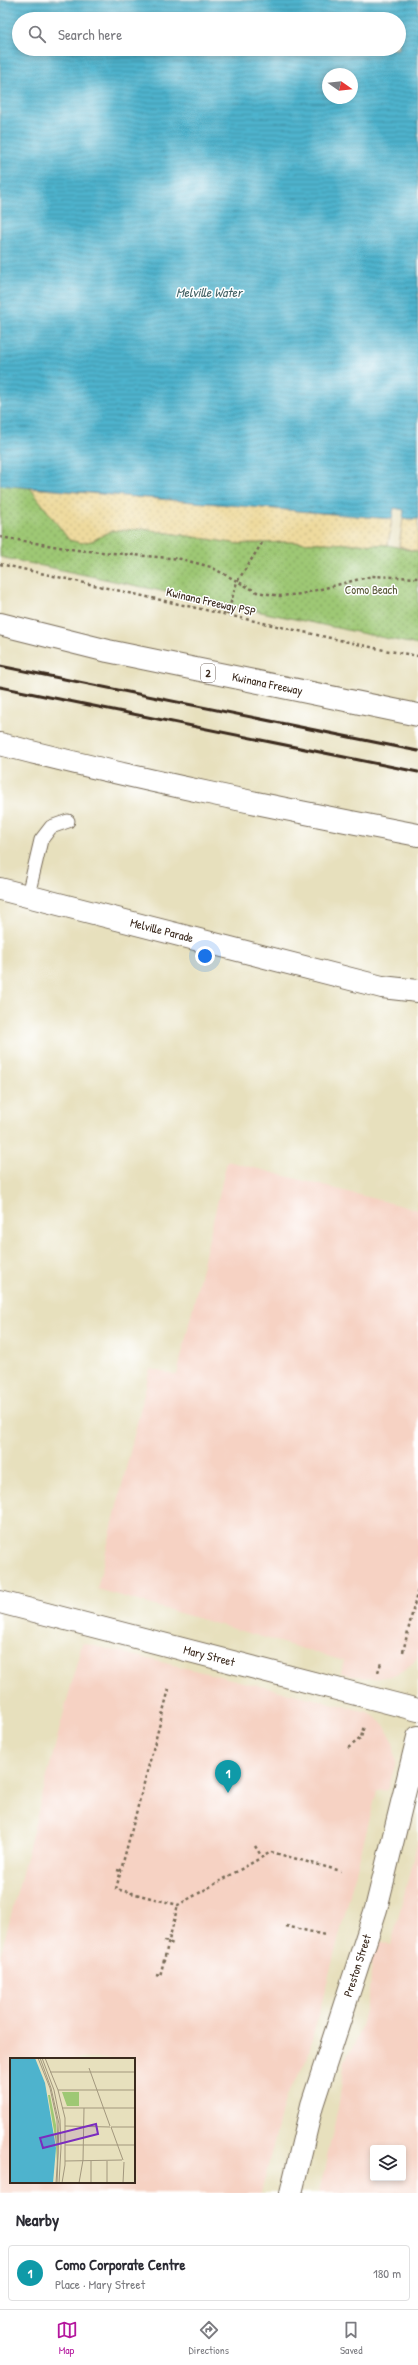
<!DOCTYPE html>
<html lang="en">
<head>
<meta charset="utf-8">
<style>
  :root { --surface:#fff; --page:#f2f2f3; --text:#2b2b33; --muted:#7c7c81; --line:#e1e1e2; --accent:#b5179e }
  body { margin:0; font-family:"Patrick Hand",sans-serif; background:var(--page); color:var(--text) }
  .controls { position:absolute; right:12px; bottom:12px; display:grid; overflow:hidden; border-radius:4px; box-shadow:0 2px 6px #0003 }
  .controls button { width:36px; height:36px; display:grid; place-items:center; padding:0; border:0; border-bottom:1px solid var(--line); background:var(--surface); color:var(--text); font:20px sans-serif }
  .compass { position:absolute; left:322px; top:68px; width:36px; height:36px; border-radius:50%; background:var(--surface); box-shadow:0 2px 6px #0003; rotate:104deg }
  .you { position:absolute; left:205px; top:956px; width:14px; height:14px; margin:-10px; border:3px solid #fff; border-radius:50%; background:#1a73e8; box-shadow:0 0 0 6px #1a73e833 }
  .badge { display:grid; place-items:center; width:26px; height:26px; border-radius:50%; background:var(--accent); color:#fff; font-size:13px; font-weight:700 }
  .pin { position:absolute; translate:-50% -33px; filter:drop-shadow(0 1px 2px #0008) }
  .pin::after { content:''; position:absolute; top:21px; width:14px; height:12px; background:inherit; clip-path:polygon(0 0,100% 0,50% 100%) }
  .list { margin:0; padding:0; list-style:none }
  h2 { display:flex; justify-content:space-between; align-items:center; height:52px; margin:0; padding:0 16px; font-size:17px }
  h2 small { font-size:13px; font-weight:400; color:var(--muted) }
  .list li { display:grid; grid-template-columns:26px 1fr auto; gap:12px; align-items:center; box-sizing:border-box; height:56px; margin:0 8px 8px; padding:0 8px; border:1px solid var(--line); border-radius:4px }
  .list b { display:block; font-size:15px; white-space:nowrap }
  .list p { margin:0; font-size:13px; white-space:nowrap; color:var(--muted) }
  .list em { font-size:13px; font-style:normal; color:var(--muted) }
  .icon { flex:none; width:22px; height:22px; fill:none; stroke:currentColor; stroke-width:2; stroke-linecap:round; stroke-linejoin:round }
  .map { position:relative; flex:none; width:418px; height:2193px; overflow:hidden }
  .search { position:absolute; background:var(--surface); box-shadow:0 2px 6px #0003; left:12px; right:12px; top:12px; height:44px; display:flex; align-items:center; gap:10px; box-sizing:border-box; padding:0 14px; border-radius:22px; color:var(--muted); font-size:15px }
  .sheet { height:116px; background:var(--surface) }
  nav { display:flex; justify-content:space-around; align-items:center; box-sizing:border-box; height:56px; border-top:1px solid var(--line); background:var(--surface); font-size:11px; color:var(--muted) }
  nav a { display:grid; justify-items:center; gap:2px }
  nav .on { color:var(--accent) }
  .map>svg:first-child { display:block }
</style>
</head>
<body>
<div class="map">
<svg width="418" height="2193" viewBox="0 0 418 2193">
  <defs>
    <pattern id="sand-dots" width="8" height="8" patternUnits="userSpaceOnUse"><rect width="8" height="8" fill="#eeda9e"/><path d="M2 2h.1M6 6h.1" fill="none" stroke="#cdbb88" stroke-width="1.8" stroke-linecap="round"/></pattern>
    <pattern id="park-dots" width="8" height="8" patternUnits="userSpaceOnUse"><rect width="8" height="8" fill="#9ec874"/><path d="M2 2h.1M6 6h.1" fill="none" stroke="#82a35f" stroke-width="1.8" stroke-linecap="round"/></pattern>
    <pattern id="water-rules" width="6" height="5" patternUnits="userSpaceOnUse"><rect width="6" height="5" fill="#4eb3cd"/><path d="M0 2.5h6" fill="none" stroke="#4292a6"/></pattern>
  </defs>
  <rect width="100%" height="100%" fill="#fff"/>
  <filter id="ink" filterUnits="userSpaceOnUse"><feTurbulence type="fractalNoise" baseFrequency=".025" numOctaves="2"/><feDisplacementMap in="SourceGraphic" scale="8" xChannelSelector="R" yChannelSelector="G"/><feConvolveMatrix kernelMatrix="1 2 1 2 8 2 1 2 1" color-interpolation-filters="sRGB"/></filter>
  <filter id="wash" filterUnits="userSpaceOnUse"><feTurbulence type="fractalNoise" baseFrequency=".012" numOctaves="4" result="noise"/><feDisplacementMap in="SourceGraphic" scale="16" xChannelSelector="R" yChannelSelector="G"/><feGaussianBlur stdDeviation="0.9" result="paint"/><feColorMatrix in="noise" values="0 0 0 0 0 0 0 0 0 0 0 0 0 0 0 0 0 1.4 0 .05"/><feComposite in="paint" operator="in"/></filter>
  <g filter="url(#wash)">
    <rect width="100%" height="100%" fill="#e7e0bd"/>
    <path fill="#f6d2c3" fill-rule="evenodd" d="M227,1161l191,49v446l-5,7 -17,12 -23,4 -32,-6 3,-12 -247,-72 53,-220 27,6z
      M82,1643l286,69 15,11 10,19 3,20 -8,28 -11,1 -71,272 -20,32 -25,98h-261v-236zM11,2059h123v123h-123z
      M418,1840v353h-99l19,-85 7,-48 13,-23 12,-46 2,-34 5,-15 14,3zM373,2148h30v30h-30z"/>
    <path fill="url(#sand-dots)" stroke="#94825e" d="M30,488l362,31 -4,26 -102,-3 -48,2 -95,-15 -32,2 -19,10 -11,2 -12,-3z
      M403,519h15v33l-19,-6z"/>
    <path fill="url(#park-dots)" stroke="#6c7949" d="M0,485l30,3 39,52 12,3 11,-2 19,-10 32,-2 95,15 48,-2 102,3 30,7v93l-418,-88z"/>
    <path fill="url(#water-rules)" stroke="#446e76" fill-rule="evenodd" d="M0,0h418v519h-15l1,-9 -10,-2 -2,11 -392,-34zM19,19h380v30h-380zM328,74h24v24h-24z"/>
  </g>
  <g filter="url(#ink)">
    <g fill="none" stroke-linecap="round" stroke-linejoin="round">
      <g stroke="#776a56" stroke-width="15">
        <path id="lane" d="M28,895l13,-55 10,-13 17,-6"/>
      </g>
      <g stroke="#776a56" stroke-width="24">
        <g id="street">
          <path id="s1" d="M0,889l382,98 36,4"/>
          <path id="s2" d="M0,1602l418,108"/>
          <path id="s3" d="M291,2193l21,-88 64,-196 42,-172"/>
        </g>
      </g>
      <g stroke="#776a56" stroke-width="24">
        <g id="highway">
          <path id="s4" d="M0,624l108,27 310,64"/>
          <path d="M0,744c138,36 278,64 418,91"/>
        </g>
      </g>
      <path stroke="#776a56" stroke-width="2.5" stroke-dasharray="3 3" stroke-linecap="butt" d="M0,537l77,13 104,9 30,8 46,25 23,4 21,-2 71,-18 46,2
        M0,564l384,86 34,6
        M227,615l10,-33 25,-39
        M403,1652l15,-63
        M378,1672l3,-9
        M169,1689l-53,200 62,16 93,-53 70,19
        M348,1748l13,-10 3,-13
        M255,1846l7,11
        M117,1870l4,1
        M286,1926l39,9
        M164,1941l10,3
        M156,1975l4,1 18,-71"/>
      <use href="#lane" stroke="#fff" stroke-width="13"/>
      <use href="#street" stroke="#fff" stroke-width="22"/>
      <use href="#highway" stroke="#fff" stroke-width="22"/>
      <path stroke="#3b2a1e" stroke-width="3" d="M0,666l418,85
        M0,687l418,85"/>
    </g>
  </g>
  <g text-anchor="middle" stroke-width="3" stroke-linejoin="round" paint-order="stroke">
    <rect fill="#fff" stroke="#766a62" stroke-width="1" x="201" y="664" width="14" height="18" rx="3"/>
    <g font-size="11" font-weight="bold" fill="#3b2a1e">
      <text x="208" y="677">2</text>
    </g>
    <g font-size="12" fill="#595938" stroke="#fff">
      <text x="371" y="594">Como Beach</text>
    </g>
    <g font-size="12" fill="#3b2a1e" stroke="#fff">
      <text transform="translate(211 602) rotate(13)" y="4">Kwinana Freeway PSP</text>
      <text dy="4" stroke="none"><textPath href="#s4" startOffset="274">Kwinana Freeway</textPath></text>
      <text dy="4" stroke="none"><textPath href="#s1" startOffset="167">Melville Parade</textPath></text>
      <text dy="4" stroke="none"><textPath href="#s2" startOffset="216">Mary Street</textPath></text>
      <text dy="4" stroke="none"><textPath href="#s3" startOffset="237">Preston Street</textPath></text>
    </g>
    <g font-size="13" font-style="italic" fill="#436164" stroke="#fff">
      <text x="209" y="297">Melville Water</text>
    </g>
  </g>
  <g transform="translate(10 2058)">
    <rect width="125" height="125" fill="#e7e0bd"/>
    <path d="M52,34h17v14h-12zM38,37h2l6,30 1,20 -1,20v-22z" fill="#9ec874"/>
    <path d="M0,0h25l10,25 11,65 -3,35h-43z" fill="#4eb3cd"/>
    <path fill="none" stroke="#a2977d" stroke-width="1" d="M28,0l12,30 7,32 1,33 -2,30M30,0l11,30 8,36 -2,59M32,0l12,32 6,30 1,27 -2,36M35,0l13,32 7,28v47l-3,18M79,10l21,58M40,14h85M48,32h77M52,50h73M55,68l45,1M101,69h24M101,69l12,33M55,87h70M55,103l57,-1M69,125l4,-23 1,-52M81,125v-22M97,125v-22M113,125l1,-21"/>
    <path fill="#7b2cbf" fill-opacity="0.15" stroke="#7b2cbf" stroke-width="2" d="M86,66l2,10 -55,14 -3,-10z"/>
    <rect width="125" height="125" fill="none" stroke="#3b2a1e" stroke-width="2"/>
  </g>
</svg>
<div class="controls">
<button><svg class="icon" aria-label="layers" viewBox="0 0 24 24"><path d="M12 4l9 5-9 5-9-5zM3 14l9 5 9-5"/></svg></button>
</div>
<svg class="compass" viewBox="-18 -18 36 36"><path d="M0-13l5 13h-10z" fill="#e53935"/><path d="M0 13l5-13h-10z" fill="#7c7c81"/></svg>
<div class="you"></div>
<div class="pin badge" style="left:228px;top:1793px;background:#0f9aa8">1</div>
<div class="search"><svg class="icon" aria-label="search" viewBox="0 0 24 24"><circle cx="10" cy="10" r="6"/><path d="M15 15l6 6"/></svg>Search here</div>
</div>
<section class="sheet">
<h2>Nearby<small></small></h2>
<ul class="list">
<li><span class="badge" style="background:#0f9aa8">1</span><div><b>Como Corporate Centre</b><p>Place · Mary Street</p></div><em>180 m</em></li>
</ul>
</section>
<nav>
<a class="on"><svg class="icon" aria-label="map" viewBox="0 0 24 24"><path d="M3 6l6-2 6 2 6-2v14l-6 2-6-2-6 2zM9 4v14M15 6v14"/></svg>Map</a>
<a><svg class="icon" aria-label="directions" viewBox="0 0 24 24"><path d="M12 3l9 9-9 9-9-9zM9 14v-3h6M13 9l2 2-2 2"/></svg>Directions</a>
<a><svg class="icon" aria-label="saved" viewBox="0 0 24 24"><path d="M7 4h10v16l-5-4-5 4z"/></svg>Saved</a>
</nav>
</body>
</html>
